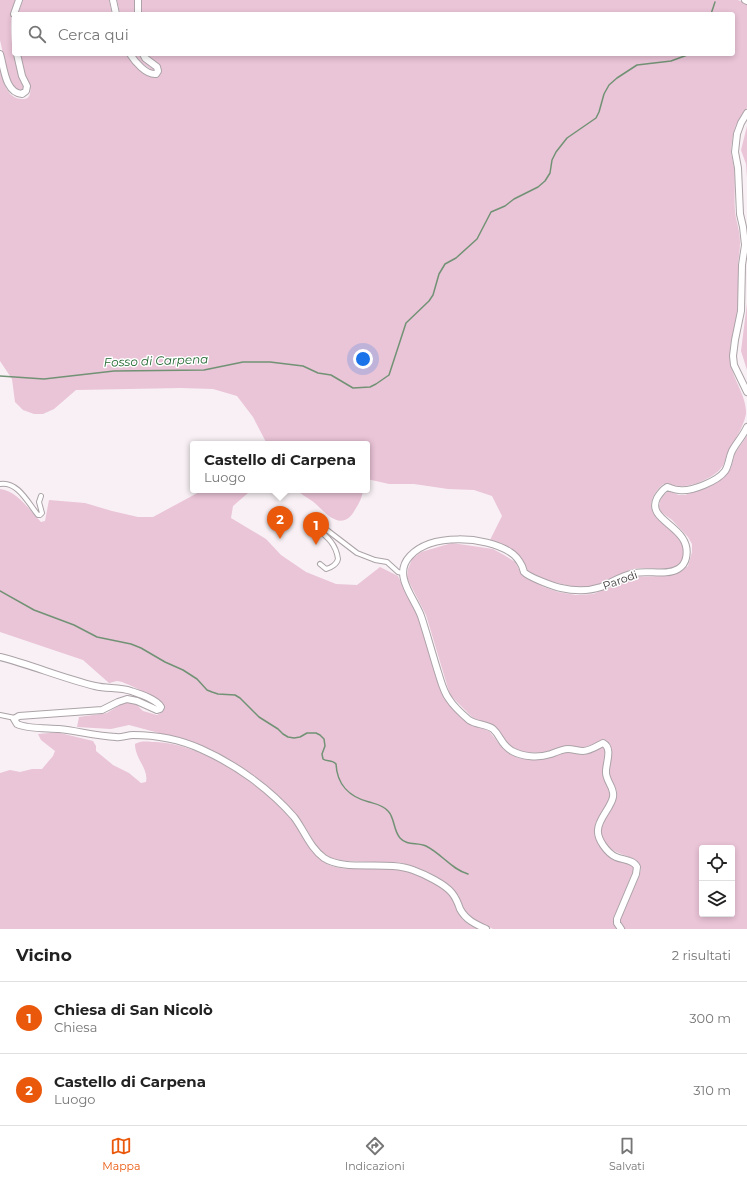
<!DOCTYPE html>
<html lang="it">
<head>
<meta charset="utf-8">
<style>
  :root { --surface:#fff; --page:#f6f6f6; --text:#222; --muted:#767676; --line:#e0e0e0; --accent:#ea580c }
  body { margin:0; font-family:Montserrat,sans-serif; background:var(--page); color:var(--text) }
  .controls { position:absolute; right:12px; bottom:12px; display:grid; overflow:hidden; border-radius:4px; box-shadow:0 2px 6px #0003 }
  .controls button { width:36px; height:36px; display:grid; place-items:center; padding:0; border:0; border-bottom:1px solid var(--line); background:var(--surface); color:var(--text); font:20px sans-serif }
  .you { position:absolute; left:363px; top:359px; width:14px; height:14px; margin:-10px; border:3px solid #fff; border-radius:50%; background:#1a73e8; box-shadow:0 0 0 6px #1a73e833 }
  .badge { display:grid; place-items:center; width:26px; height:26px; border-radius:50%; background:var(--accent); color:#fff; font-size:13px; font-weight:700 }
  .pin { position:absolute; translate:-50% -33px; filter:drop-shadow(0 1px 2px #0008) }
  .pin::after { content:''; position:absolute; top:21px; width:14px; height:12px; background:inherit; clip-path:polygon(0 0,100% 0,50% 100%) }
  .popup { position:absolute; left:190px; top:441px; width:180px; height:52px; box-sizing:border-box; display:grid; place-content:center; border-radius:4px; background:var(--surface); filter:drop-shadow(0 1px 3px #0005); font-size:13px; white-space:nowrap; color:var(--muted) }
  .popup b { font-size:15px; color:var(--text) }
  .popup::after { content:''; position:absolute; left:50%; top:100%; margin-left:-8px; border:8px solid transparent; border-top-color:var(--surface) }
  .list { margin:0; padding:0; list-style:none }
  h2 { display:flex; justify-content:space-between; align-items:center; height:52px; margin:0; padding:0 16px; font-size:17px }
  h2 small { font-size:13px; font-weight:400; color:var(--muted) }
  .list li { display:grid; grid-template-columns:26px 1fr auto; gap:12px; align-items:center; box-sizing:border-box; height:72px; padding:0 16px; border-top:1px solid var(--line) }
  .list b { display:block; font-size:15px; white-space:nowrap }
  .list p { margin:0; font-size:13px; white-space:nowrap; color:var(--muted) }
  .list em { font-size:13px; font-style:normal; color:var(--muted) }
  .icon { flex:none; width:22px; height:22px; fill:none; stroke:currentColor; stroke-width:2; stroke-linecap:round; stroke-linejoin:round }
  .map { position:relative; flex:none; width:747px; height:929px; overflow:hidden }
  .search { position:absolute; background:var(--surface); box-shadow:0 2px 6px #0003; left:12px; right:12px; top:12px; height:44px; display:flex; align-items:center; gap:10px; box-sizing:border-box; padding:0 14px; border-radius:4px; color:var(--muted); font-size:15px }
  .sheet { height:196px; background:var(--surface) }
  nav { display:flex; justify-content:space-around; align-items:center; box-sizing:border-box; height:56px; border-top:1px solid var(--line); background:var(--surface); font-size:11px; color:var(--muted) }
  nav a { display:grid; justify-items:center; gap:2px }
  nav .on { color:var(--accent) }
  .map>svg:first-child { display:block }
</style>
</head>
<body>
<div class="map">
<svg width="747" height="929" viewBox="0 0 747 929">
  <rect width="100%" height="100%" fill="#f8f0f4"/>
  <path fill="#eac4d7" fill-rule="evenodd" d="M0,0h15c-8,23 -3,50 3,72 2,7 5,12 6,18l-5,3 -9,-9 -10,-44z
    M23,0h86l3,14h-94z
    M117,0h17l1,14h-15z
    M142,0h596l9,4c0,25 0,49 0,73 0,10 0,21 0,30 -1,6 -8,12 -11,18 -3,7 -4,17 -5,25 0,6 2,11 3,17 2,17 -1,35 2,51 2,9 4,16 4,25 0,9 -2,17 -2,26 0,14 1,28 -1,42 -1,14 -7,28 -7,42 -2,22 17,40 16,61 -3,15 -12,26 -18,39 -3,5 -3,11 -7,15 -6,9 -31,20 -42,18 -7,0 -13,-6 -19,1 -30,33 26,40 24,67 -2,21 -28,13 -43,14 -20,1 -36,18 -56,19 -13,1 -47,-8 -57,-16 -3,-3 -5,-11 -8,-15 -8,-9 -19,-12 -30,-16l12,-24 -10,-20 -18,-6 -26,-1 -34,-5h-25l-22,-5v-35h-100l-14,-27 -16,-21 -24,-7 -32,-1 -105,2 -22,19 -11,5h-9l-11,-4 -8,-8 -3,-23 -12,-18v-294c3,13 6,33 24,32 3,0 6,-3 6,-6 2,-6 -3,-12 -5,-17 -2,-7 -3,-15 -4,-22h106l9,13 19,11 6,-5 -1,-7 -14,-12h587v-40h-591z
    M134,54h5l3,6 13,8v4l-15,-10z
    M747,126v52l-1,-14 -5,-14z
    M747,303v67l-6,-19z
    M747,436v493h-123l-4,-6 1,-7 19,-42c0,-3 2,-6 0,-9 -4,-12 -38,-8 -39,-34 0,-11 14,-23 16,-36 1,-8 -6,-12 -8,-19 -3,-10 6,-22 0,-33l-5,-3 -21,8 -16,-2 -21,7 -25,-1 -15,-9 -12,-17 -21,-8 -23,-23 -24,-80 -19,-37 1,-9 4,-10 9,-7 31,-9 41,6 11,6 11,7 7,13 22,12 14,5 18,3 17,-1 24,-9 16,-8 36,-1 11,-4 8,-6 4,-14v-8l-4,-7 -16,-17 -11,-8 -2,-5 1,-6 3,-5 5,-5 11,4h6l26,-9 13,-9 7,-9 4,-15zM702,848h30v66h-30z
    M0,489c19,3 28,20 41,33l4,-1 4,-21 36,3 27,8 26,6h15l50,-27h35l10,3 -15,13 -2,12 35,21 15,16 25,17 30,12 21,1 23,-18 18,9 19,39 28,85 24,24 20,7 12,15 7,7 10,5 10,1 20,-1 20,-6 15,3 6,-2 14,-7 3,6 -3,24 7,18c-1,4 -2,9 -3,12 -8,17 -21,25 -4,43 3,4 7,8 12,10 6,3 16,3 19,10l-21,52 4,8h-124l-22,-11 -6,-7 -7,-16 -8,-9 -21,-13 -14,-6 -13,-4 -57,-2 -14,-3 -6,-3 -8,-8 -13,-22 -21,-25 -26,-22 -14,-10 -36,-20 -18,-7 -60,-16 -18,4 -34,-2 2,-10 28,-4 13,-8 8,-3 8,2 7,7 14,4 5,-3 3,-5c-4,-7 -39,-25 -47,-26 -3,0 -7,2 -9,2l-26,-23 -83,-28z
    M297,490h66c-1,9 -5,15 -10,23 -12,17 -26,2 -36,-8 -5,-5 -12,-8 -18,-13z
    M49,733h11l33,8 3,5v5l17,14 16,8 12,10 5,-1c3,-13 -11,-23 -11,-38 7,-4 13,-2 21,-2 45,2 99,38 130,71 14,15 22,40 41,51 15,8 38,3 54,4 12,0 25,2 36,7 10,4 26,11 33,20 7,9 8,21 17,28 3,3 7,4 11,6h-478v-156l10,-3 10,2 12,-3h10l11,-13 2,-5 -14,-11 -3,-6z"/>
  <g fill="none" stroke-linecap="round" stroke-linejoin="round">
    <path stroke="#719275" stroke-width="1.5" d="M711,14l4,-12
      M0,376l44,3 70,-8 90,-1 39,-8h27l33,4 15,7 13,2 22,13 17,-1 6,-3 13,-9 17,-52 23,-22 4,-6 6,-21 6,-10 11,-6 21,-19 14,-27 14,-6 9,-7 24,-12 7,-6 5,-8 2,-13 4,-8 11,-14 29,-20 3,-6 5,-18 5,-9 8,-7 20,-13 34,-4 19,-7
      M0,591l34,19 40,15 23,12 34,7 10,4 24,14 18,8 14,9 10,11 5,2 6,2 17,1 5,3 19,19 19,12 5,5 5,3 6,1 6,-1 7,-4h9l4,2 4,4 1,7 -3,8 1,5c4,3 9,0 13,5 1,20 13,33 33,38 7,2 14,3 19,9 7,7 5,19 12,27 7,8 17,4 26,8 16,8 25,23 42,28"/>
    <g stroke="#aba3a7" stroke-width="6">
      <path id="street" d="M0,484c18,-3 28,19 38,31h2l2,-2 -3,-11 2,-6
        M320,564l6,5c5,-1 11,-5 12,-10 -2,-16 -12,-23 -23,-32l-1,-2 2,-1 7,3 34,26 18,7 12,2 11,10 4,1
        M0,715l15,3"/>
    </g>
    <g stroke="#aba3a7" stroke-width="8">
      <path id="secondary" d="M113,0l3,14
        M138,0v14
        M745,0l2,1
        M14,14l5,-14
        M0,54c4,13 5,39 22,40l4,-3 1,-5 -5,-10 -5,-22
        M130,54c5,8 16,21 26,20l2,-3 -1,-4 -12,-9 -2,-4
        M747,113l-6,10 -4,11 -2,18 3,16 2,46 3,13 2,18 -3,20 -1,46 -6,29 -2,16 1,9 13,27
        M0,657c32,8 62,21 95,29 12,3 24,1 36,5 9,3 25,8 30,16l-1,2 -3,1 -20,-9 -10,-2 -9,3 -16,8 -83,6 -5,3 3,5c10,5 30,4 42,5 19,2 37,7 57,8 6,1 11,-2 17,-2 23,0 48,5 68,14 34,15 69,40 93,68 10,13 16,31 30,41 21,14 63,2 89,12 11,4 32,14 39,23 4,5 6,10 8,16 6,11 15,15 26,20
        M621,929l-4,-6v-4l19,-45 1,-7c-3,-7 -14,-7 -21,-10 -9,-4 -19,-18 -18,-27 0,-11 13,-22 15,-33 2,-10 -8,-16 -7,-26 0,-8 7,-23 -3,-28 -6,3 -13,8 -20,8 -5,0 -10,-2 -15,-2 -5,0 -12,3 -17,5 -13,4 -28,3 -39,-3 -12,-7 -11,-15 -19,-22 -6,-5 -17,-4 -24,-9 -7,-6 -15,-13 -20,-21 -6,-8 -8,-18 -11,-27 -6,-19 -11,-38 -17,-56 -7,-19 -29,-41 -11,-60 21,-23 75,-20 100,-4 5,3 9,8 12,14 0,0 2,6 2,6 4,5 31,15 37,16 13,3 28,3 40,-1 11,-5 22,-12 34,-14 13,-3 31,3 43,-4 5,-3 7,-6 8,-11 7,-32 -41,-36 -29,-60 3,-5 5,-8 10,-11 4,1 8,3 12,3 12,2 39,-9 46,-19 4,-6 4,-14 7,-20 5,-9 11,-15 15,-24"/>
    </g>
    <use href="#street" stroke="#fff" stroke-width="4"/>
    <use href="#secondary" stroke="#fff" stroke-width="6"/>
  </g>
  <g text-anchor="middle" stroke-width="3" stroke-linejoin="round" paint-order="stroke">
    <g font-size="11" fill="#3f3b3d" stroke="#fff">
      <text transform="translate(620 580) rotate(-20)" y="4">Parodi</text>
    </g>
    <g font-size="12" font-style="italic" fill="#216731" stroke="#fff">
      <text transform="translate(156 361) rotate(-2)" y="4">Fosso di Carpena</text>
    </g>
  </g>
</svg>
<div class="controls">
<button><svg class="icon" aria-label="locate" viewBox="0 0 24 24"><circle cx="12" cy="12" r="6"/><path d="M12 2v4M12 18v4M2 12h4M18 12h4"/></svg></button>
<button><svg class="icon" aria-label="layers" viewBox="0 0 24 24"><path d="M12 4l9 5-9 5-9-5zM3 14l9 5 9-5"/></svg></button>
</div>
<div class="you"></div>
<div class="pin badge" style="left:316px;top:545px">1</div>
<div class="pin badge" style="left:280px;top:539px">2</div>
<div class="popup"><b>Castello di Carpena</b>Luogo</div>
<div class="search"><svg class="icon" aria-label="search" viewBox="0 0 24 24"><circle cx="10" cy="10" r="6"/><path d="M15 15l6 6"/></svg>Cerca qui</div>
</div>
<section class="sheet">
<h2>Vicino<small>2 risultati</small></h2>
<ul class="list">
<li><span class="badge">1</span><div><b>Chiesa di San Nicolò</b><p>Chiesa</p></div><em>300 m</em></li>
<li><span class="badge">2</span><div><b>Castello di Carpena</b><p>Luogo</p></div><em>310 m</em></li>
</ul>
</section>
<nav>
<a class="on"><svg class="icon" aria-label="map" viewBox="0 0 24 24"><path d="M3 6l6-2 6 2 6-2v14l-6 2-6-2-6 2zM9 4v14M15 6v14"/></svg>Mappa</a>
<a><svg class="icon" aria-label="directions" viewBox="0 0 24 24"><path d="M12 3l9 9-9 9-9-9zM9 14v-3h6M13 9l2 2-2 2"/></svg>Indicazioni</a>
<a><svg class="icon" aria-label="saved" viewBox="0 0 24 24"><path d="M7 4h10v16l-5-4-5 4z"/></svg>Salvati</a>
</nav>
</body>
</html>
